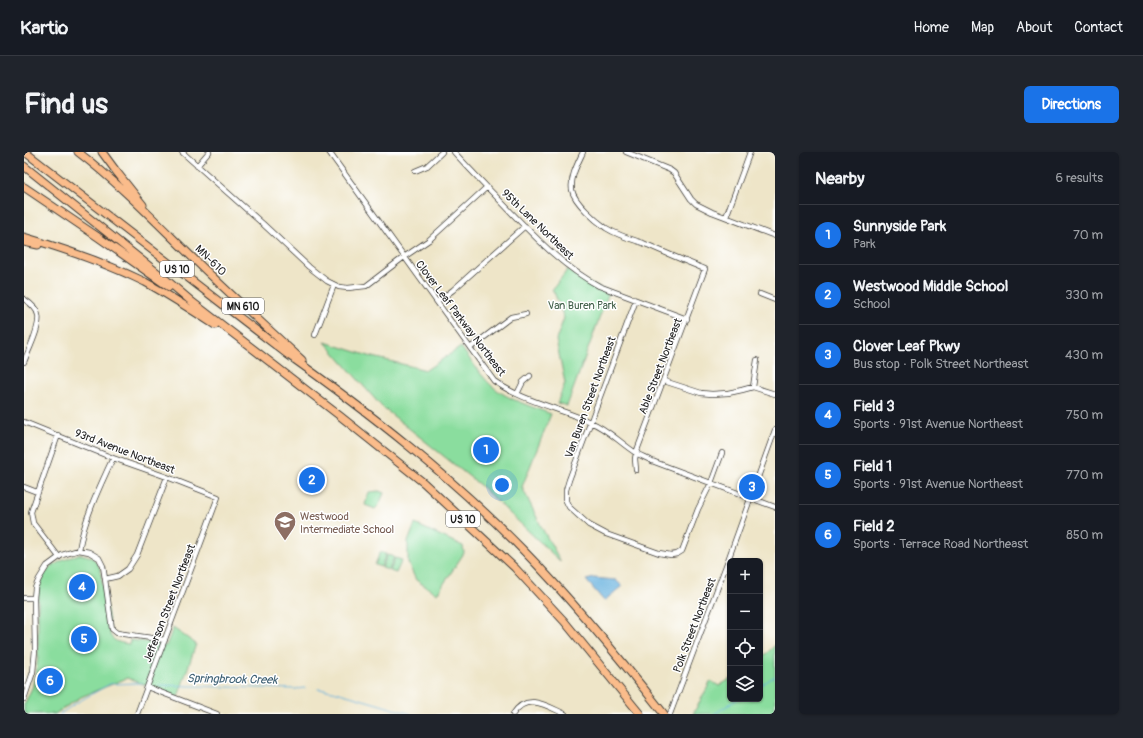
<!DOCTYPE html>
<html lang="en">
<head>
<meta charset="utf-8">
<style>
  :root { --surface:#171b24; --page:#20242c; --text:#f1f3f6; --muted:#9ea1a6; --line:#363941; --accent:#1a73e8 }
  body { margin:0; font-family:Pangolin,sans-serif; background:var(--page); color:var(--text) }
  .controls { position:absolute; right:12px; bottom:12px; display:grid; overflow:hidden; border-radius:6px; box-shadow:0 1px 3px #0004 }
  .controls button { width:36px; height:36px; display:grid; place-items:center; padding:0; border:0; border-bottom:1px solid var(--line); background:var(--surface); color:var(--text); font:20px sans-serif }
  .you { position:absolute; left:478px; top:333px; width:14px; height:14px; margin:-10px; border:3px solid #fff; border-radius:50%; background:#1a73e8; box-shadow:0 0 0 6px #1a73e833 }
  .badge { display:grid; place-items:center; width:26px; height:26px; border-radius:50%; background:var(--accent); color:#fff; font-size:13px; font-weight:700 }
  .pin { position:absolute; translate:-50% -50%; border:2px solid #fff; box-shadow:0 1px 4px #0006 }
  .list { margin:0; padding:0; list-style:none }
  h2 { display:flex; justify-content:space-between; align-items:center; height:52px; margin:0; padding:0 16px; font-size:17px }
  h2 small { font-size:13px; font-weight:400; color:var(--muted) }
  .list li { display:grid; grid-template-columns:26px 1fr auto; gap:12px; align-items:center; box-sizing:border-box; height:60px; padding:0 16px; border-top:1px solid var(--line) }
  .list b { display:block; font-size:15px; white-space:nowrap }
  .list p { margin:0; font-size:13px; white-space:nowrap; color:var(--muted) }
  .list em { font-size:13px; font-style:normal; color:var(--muted) }
  .icon { flex:none; width:22px; height:22px; fill:none; stroke:currentColor; stroke-width:2; stroke-linecap:round; stroke-linejoin:round }
  .map { position:relative; flex:none; width:751px; height:562px; overflow:hidden; border-radius:6px }
  header { display:flex; align-items:center; gap:24px; box-sizing:border-box; height:56px; padding:0 20px; background:var(--surface); border-bottom:1px solid var(--line) }
  header strong { font-size:19px }
  nav { display:flex; gap:22px; margin-inline-start:auto; font-size:14px }
  .intro { display:flex; align-items:center; justify-content:space-between; box-sizing:border-box; height:96px; padding:0 24px }
  h1 { margin:0; font-size:28px }
  .button { padding:10px 18px; border-radius:6px; background:var(--accent); color:#fff; font-size:14px; font-weight:700 }
  main { display:flex; gap:24px; padding:0 24px }
  aside { flex:1; background:var(--surface); border-radius:6px; box-shadow:0 1px 3px #0004 }
  .map>svg:first-child { display:block }
</style>
</head>
<body>
<header>
<strong>Kartio</strong>
<nav><a>Home</a><a>Map</a><a>About</a><a>Contact</a></nav>
</header>
<div class="intro"><h1>Find us</h1><a class="button">Directions</a></div>
<main>
<div class="map">
<svg width="751" height="562" viewBox="0 0 751 562">
  <rect width="100%" height="100%" fill="#fff"/>
  <filter id="ink" filterUnits="userSpaceOnUse"><feTurbulence type="fractalNoise" baseFrequency=".025" numOctaves="2"/><feDisplacementMap in="SourceGraphic" scale="8" xChannelSelector="R" yChannelSelector="G"/><feConvolveMatrix kernelMatrix="1 2 1 2 8 2 1 2 1" color-interpolation-filters="sRGB"/></filter>
  <filter id="wash" filterUnits="userSpaceOnUse"><feTurbulence type="fractalNoise" baseFrequency=".012" numOctaves="4" result="noise"/><feDisplacementMap in="SourceGraphic" scale="16" xChannelSelector="R" yChannelSelector="G"/><feGaussianBlur stdDeviation="0.9" result="paint"/><feColorMatrix in="noise" values="0 0 0 0 0 0 0 0 0 0 0 0 0 0 0 0 0 1.4 0 .05"/><feComposite in="paint" operator="in"/></filter>
  <g filter="url(#wash)">
    <rect width="100%" height="100%" fill="#eee5c8"/>
    <path fill="#8add9e" stroke="#537c5d" d="M544,117c12,10 26,17 41,23l-42,114 -10,-3 8,-20 -9,-43 8,-22 -10,-26 -2,-2z
      M301,190l44,14 57,14 35,-23c10,13 19,28 31,39 16,14 39,20 59,28l-29,73 21,43 18,32 -80,-76 -100,-80z
      M355,339l5,2 -5,12 -4,4 -10,-4 4,-13z
      M391,372l48,22 1,7 -27,41 -21,-14 -8,-17v-21z
      M356,400l6,2 -5,13 -6,-2z
      M55,402c12,2 16,3 21,15l10,58v8c4,7 11,8 19,9l1,-4 27,3 9,3 7,-18 23,16 -18,53 -51,-19 -46,19 -26,17h-31v-9l8,-17 4,-16 2,-16v-62c5,-29 17,-30 41,-40z
      M363,403l7,2 -5,13 -7,-2z
      M371,406l7,2 -6,13 -6,-2z
      M751,493v69h-82l18,-33 8,5 11,-7v20h30v-39z"/>
    <path fill="#66b1de" stroke="#41667d" d="M570,426l22,2 6,6 -18,15 -18,-21z"/>
    <g fill="none" stroke-linecap="round" stroke-linejoin="round">
      <path stroke="#66b1de" stroke-width="1" d="M134,533l137,4 10,-1
        M736,534l15,-10
        M294,537l15,2 78,23
        M36,562l16,-11 34,-19 32,-1
        M690,562l24,-15"/>
    </g>
  </g>
  <g filter="url(#ink)">
    <g fill="none" stroke-linecap="round" stroke-linejoin="round">
      <g stroke="#3c3a36" stroke-width="6">
        <path id="minor" d="M158,0l81,72 46,43 18,14 12,6 9,1 18,-2 38,-29 25,-17 58,-53
          M305,0l108,150 57,79c28,20 65,27 96,41 18,7 30,21 46,31 5,3 11,5 16,8l123,46
          M430,0c18,20 37,39 55,58 28,29 54,57 90,76l88,33
          M559,0c-5,11 -13,25 -11,38 2,12 24,31 34,38 11,7 24,11 37,15 21,9 41,18 62,26l-69,184 -1,6 1,11
          M602,0l44,18 4,3 17,26 5,5 16,8 63,24
          M173,14l12,-14
          M391,19l12,-5 15,-14
          M702,65l24,-65
          M736,142l15,6
          M0,147c6,4 13,9 14,16 3,11 -10,36 -14,47
          M612,148l-67,180 -3,10v11l3,6 20,18 17,9 53,19 12,2 6,-1 5,-3 16,-42 13,-26 11,-30
          M413,150l16,-12 72,-64
          M291,183l19,-50
          M446,196l41,-31 15,-3
          M640,229l37,12 11,1 16,-1 14,-3 11,-3 22,7
          M729,235l4,-27
          M493,242l6,-12 7,-6
          M0,270l89,36 54,19 51,20 -81,217
          M34,283l-27,77 2,11 26,34
          M0,335l13,5
          M55,398c5,-31 21,-64 34,-92
          M81,427l13,-3 10,-7 9,-14 30,-78
          M0,446h10
          M123,535l70,27
          M0,547l9,-27 2,-22 -1,-52 1,-10 4,-9 8,-13 15,-11 17,-5 10,2 10,6 4,8 2,13 7,50 5,4 48,7
          M489,562c14,-22 34,-8 52,0
          M646,562l57,-151 48,-133"/>
      </g>
      <g stroke="#3c3a36" stroke-width="9">
        <path id="highway" d="M1,0l262,202c83,59 164,122 235,195 51,52 97,108 142,165
          M54,0c42,32 79,71 117,108 35,34 71,67 107,100
          M78,0l14,19 27,34
          M0,14l140,112 27,23 149,115 84,67 91,85 49,53 76,93
          M0,35l74,50 71,50
          M0,85c41,12 82,26 121,45 24,13 47,28 70,43
          M0,90l14,3"/>
      </g>
      <use href="#minor" stroke="#fff" stroke-width="4.5"/>
      <use href="#highway" stroke="#fabc8b" stroke-width="7"/>
    </g>
  </g>
  <defs>
    <g id="school-pin" transform="scale(1.15)"><path d="M0 17L-7.5 6A9.5 9.5 0 1 1 7.5 6Z" fill="#8d6e63" stroke="#fff"/><path d="M0-5L7-2L0 1L-7-2ZM-4 1L0 2.5L4 1V4Q0 6-4 4Z" fill="#fff"/></g>
  </defs>
  <g fill-rule="evenodd">
    <use href="#school-pin" x="261" y="370"/>
  </g>
  <g text-anchor="middle" stroke-width="3" stroke-linejoin="round" paint-order="stroke">
    <g fill="#fff" stroke="#606060" stroke-width="1">
      <rect x="136" y="109" width="34" height="16" rx="3"/>
      <rect x="198" y="146" width="42" height="16" rx="3"/>
      <rect x="422" y="359" width="34" height="16" rx="3"/>
    </g>
    <g font-size="10" font-weight="bold" fill="#1c1c1c">
      <text x="153" y="121">US 10</text>
      <text x="219" y="158">MN 610</text>
      <text x="439" y="371">US 10</text>
    </g>
    <g font-size="11" fill="#1c1c1c" stroke="#fff">
      <text transform="translate(514 72) rotate(44)" y="4">95th Lane Northeast</text>
      <text transform="translate(187 108) rotate(44)" y="4">MN-610</text>
      <text transform="translate(437 166) rotate(53)" y="4">Clover Leaf Parkway Northeast</text>
      <text transform="translate(636 214) rotate(-69)" y="4">Able Street Northeast</text>
      <text transform="translate(566 245) rotate(-70)" y="4">Van Buren Street Northeast</text>
      <text transform="translate(101 299) rotate(21)" y="4">93rd Avenue Northeast</text>
      <text transform="translate(145 451) rotate(-69)" y="4">Jefferson Street Northeast</text>
      <text transform="translate(670 473) rotate(-69)" y="4">Polk Street Northeast</text>
    </g>
    <g font-size="11" fill="#42604a" stroke="#fff">
      <text x="558" y="157">Van Buren Park</text>
    </g>
    <g font-size="11" fill="#785e54" stroke="#fff" text-anchor="start">
      <text x="276" y="368">Westwood<tspan x="276" dy="13">Intermediate School</tspan></text>
    </g>
    <g font-size="12" font-style="italic" fill="#3d5f73" stroke="#fff">
      <text transform="translate(208 527) rotate(1)" y="4">Springbrook Creek</text>
    </g>
  </g>
</svg>
<div class="controls">
<button>+</button>
<button>−</button>
<button><svg class="icon" aria-label="locate" viewBox="0 0 24 24"><circle cx="12" cy="12" r="6"/><path d="M12 2v4M12 18v4M2 12h4M18 12h4"/></svg></button>
<button><svg class="icon" aria-label="layers" viewBox="0 0 24 24"><path d="M12 4l9 5-9 5-9-5zM3 14l9 5 9-5"/></svg></button>
</div>
<div class="you"></div>
<div class="pin badge" style="left:462px;top:298px">1</div>
<div class="pin badge" style="left:288px;top:328px">2</div>
<div class="pin badge" style="left:728px;top:335px">3</div>
<div class="pin badge" style="left:58px;top:435px">4</div>
<div class="pin badge" style="left:60px;top:487px">5</div>
<div class="pin badge" style="left:26px;top:529px">6</div>
</div>
<aside>
<h2>Nearby<small>6 results</small></h2>
<ul class="list">
<li><span class="badge">1</span><div><b>Sunnyside Park</b><p>Park</p></div><em>70 m</em></li>
<li><span class="badge">2</span><div><b>Westwood Middle School</b><p>School</p></div><em>330 m</em></li>
<li><span class="badge">3</span><div><b>Clover Leaf Pkwy</b><p>Bus stop · Polk Street Northeast</p></div><em>430 m</em></li>
<li><span class="badge">4</span><div><b>Field 3</b><p>Sports · 91st Avenue Northeast</p></div><em>750 m</em></li>
<li><span class="badge">5</span><div><b>Field 1</b><p>Sports · 91st Avenue Northeast</p></div><em>770 m</em></li>
<li><span class="badge">6</span><div><b>Field 2</b><p>Sports · Terrace Road Northeast</p></div><em>850 m</em></li>
</ul>
</aside>
</main>
</body>
</html>
